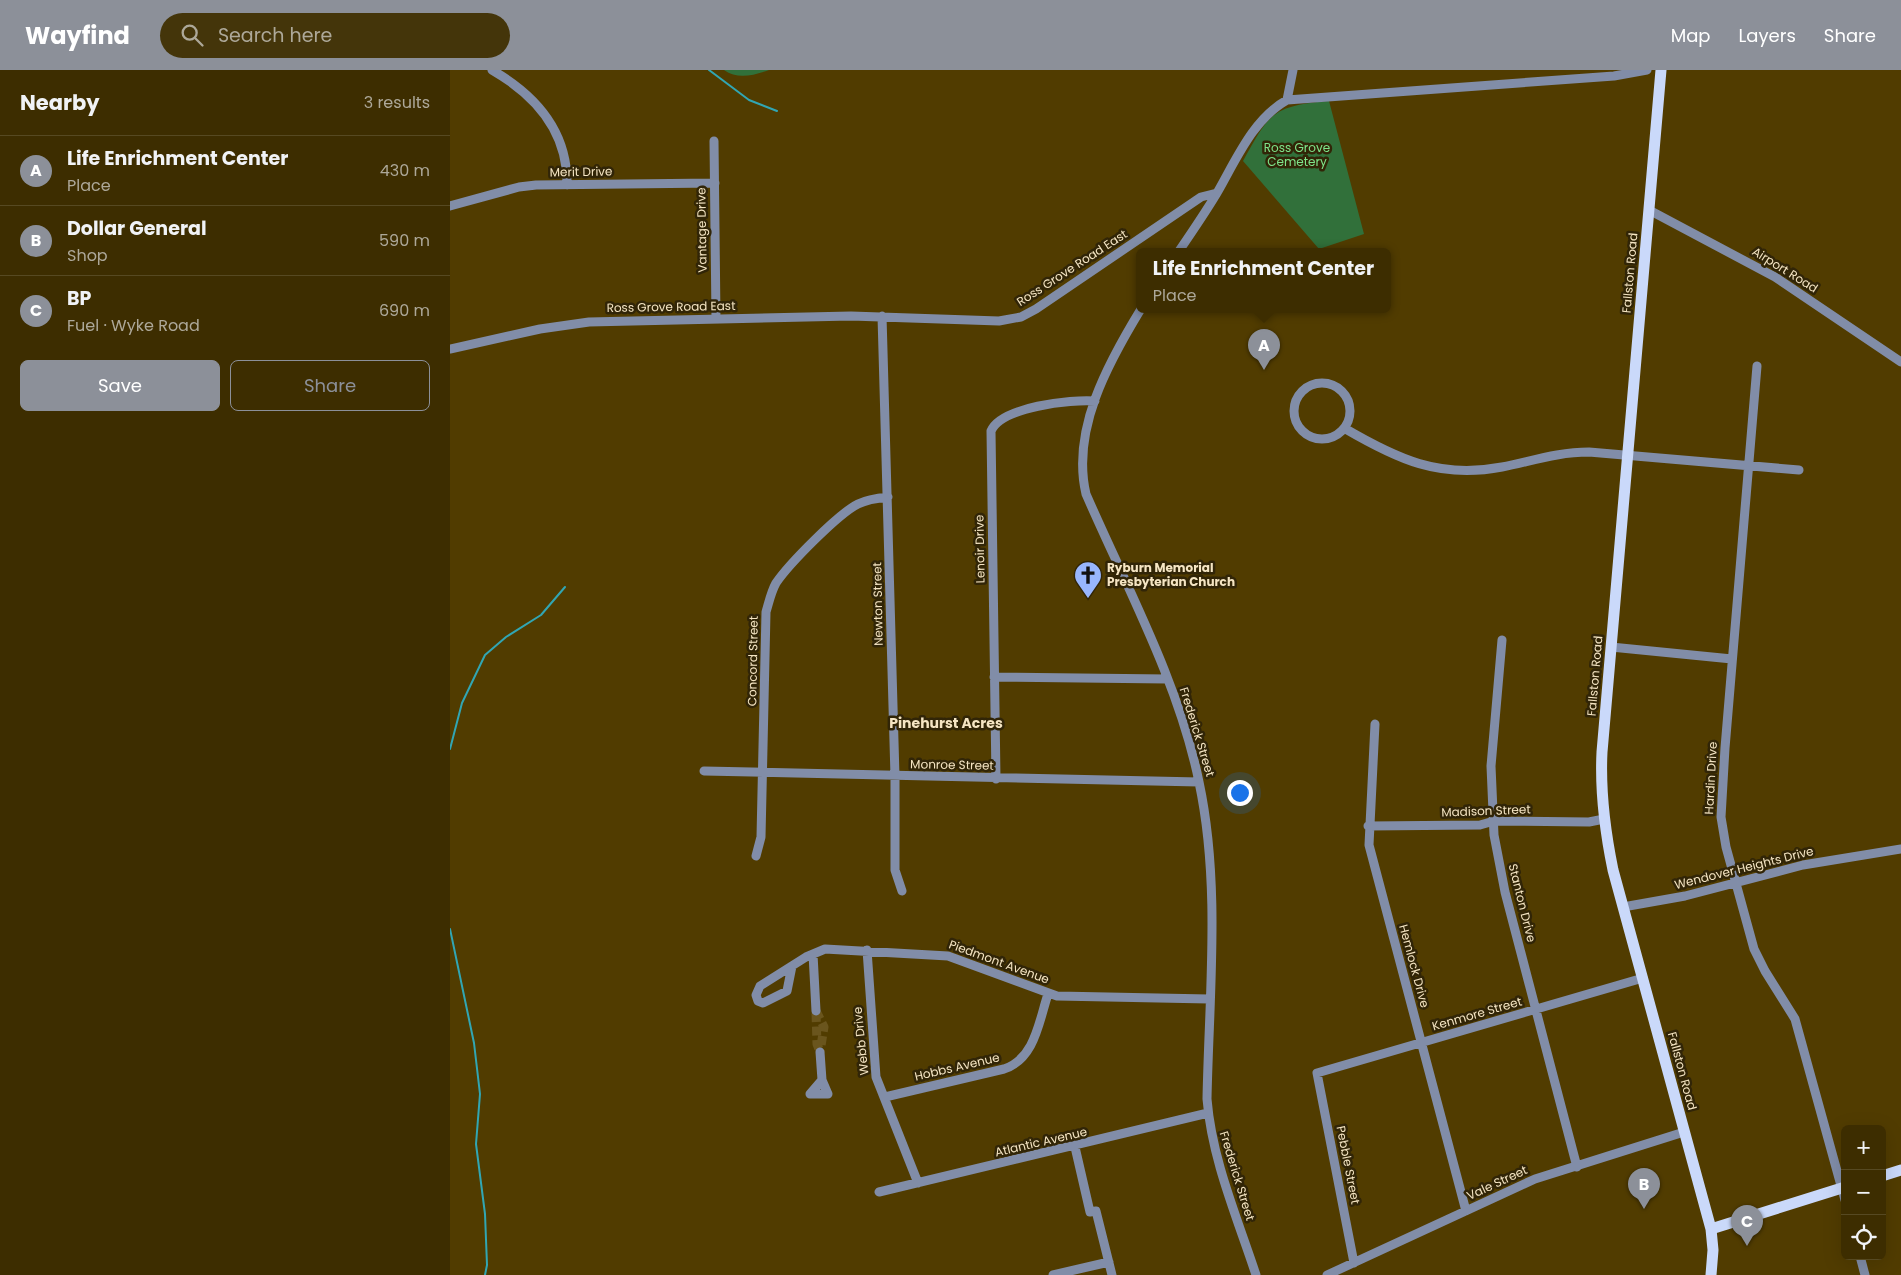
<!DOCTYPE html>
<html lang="en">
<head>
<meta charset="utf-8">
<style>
  :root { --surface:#3d2d00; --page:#44350a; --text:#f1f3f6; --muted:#ada899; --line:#564922; --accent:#8c9099 }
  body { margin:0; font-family:Poppins,sans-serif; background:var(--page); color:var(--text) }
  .controls { position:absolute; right:15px; bottom:15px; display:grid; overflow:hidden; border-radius:8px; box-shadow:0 5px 20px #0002 }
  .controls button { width:45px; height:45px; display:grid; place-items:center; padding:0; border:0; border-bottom:1px solid var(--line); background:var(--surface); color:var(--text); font:25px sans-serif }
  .you { position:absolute; left:789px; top:722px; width:18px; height:18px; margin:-12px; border:4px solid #fff; border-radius:50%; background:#1a73e8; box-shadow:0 0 0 8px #1a73e833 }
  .badge { display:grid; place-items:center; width:32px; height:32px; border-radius:50%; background:var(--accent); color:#fff; font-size:16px; font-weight:700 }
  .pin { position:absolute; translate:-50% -41px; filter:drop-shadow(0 1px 2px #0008) }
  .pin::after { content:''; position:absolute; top:26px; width:18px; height:15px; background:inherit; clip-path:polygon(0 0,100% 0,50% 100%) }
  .popup { position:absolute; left:686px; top:178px; width:255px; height:65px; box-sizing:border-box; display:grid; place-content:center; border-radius:8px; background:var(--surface); filter:drop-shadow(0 1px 4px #0005); font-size:16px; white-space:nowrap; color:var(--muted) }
  .popup b { font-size:19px; color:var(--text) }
  .popup::after { content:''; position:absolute; left:50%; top:100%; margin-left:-10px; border:10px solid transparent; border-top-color:var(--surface) }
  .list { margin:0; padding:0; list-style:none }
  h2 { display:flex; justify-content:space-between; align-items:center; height:65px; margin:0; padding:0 20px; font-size:21px }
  h2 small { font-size:16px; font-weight:400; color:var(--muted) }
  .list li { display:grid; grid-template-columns:32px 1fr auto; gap:15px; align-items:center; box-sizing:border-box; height:70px; padding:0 20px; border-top:1px solid var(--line) }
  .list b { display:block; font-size:19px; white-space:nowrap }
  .list p { margin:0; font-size:16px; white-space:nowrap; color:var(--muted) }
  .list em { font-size:16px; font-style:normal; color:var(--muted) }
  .actions { display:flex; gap:10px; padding:15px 20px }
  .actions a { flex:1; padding:11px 0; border:1px solid var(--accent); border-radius:8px; text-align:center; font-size:18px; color:var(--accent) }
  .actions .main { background:var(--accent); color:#fff }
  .icon { flex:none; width:28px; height:28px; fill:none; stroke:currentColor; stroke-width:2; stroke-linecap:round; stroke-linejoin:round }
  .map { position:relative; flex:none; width:1451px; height:1205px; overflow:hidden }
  header { display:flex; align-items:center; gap:30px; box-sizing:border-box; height:70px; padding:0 25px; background:var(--accent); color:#fff }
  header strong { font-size:24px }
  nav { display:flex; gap:28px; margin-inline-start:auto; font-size:18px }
  .search { width:350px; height:45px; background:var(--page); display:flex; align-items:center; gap:12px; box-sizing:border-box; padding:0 18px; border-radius:28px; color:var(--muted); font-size:19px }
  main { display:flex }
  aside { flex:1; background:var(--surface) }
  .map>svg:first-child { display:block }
</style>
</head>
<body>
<header>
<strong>Wayfind</strong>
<div class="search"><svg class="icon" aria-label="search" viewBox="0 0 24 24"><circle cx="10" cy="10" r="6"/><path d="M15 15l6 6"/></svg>Search here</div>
<nav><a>Map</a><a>Layers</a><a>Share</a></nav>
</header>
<main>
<aside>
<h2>Nearby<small>3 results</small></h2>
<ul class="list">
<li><span class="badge">A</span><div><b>Life Enrichment Center</b><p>Place</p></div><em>430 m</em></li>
<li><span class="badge">B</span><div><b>Dollar General</b><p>Shop</p></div><em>590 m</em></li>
<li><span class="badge">C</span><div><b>BP</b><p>Fuel · Wyke Road</p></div><em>690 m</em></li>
</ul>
<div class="actions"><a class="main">Save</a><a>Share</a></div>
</aside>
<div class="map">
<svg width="1451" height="1205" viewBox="0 0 1451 1205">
  <rect width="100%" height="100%" fill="#513c00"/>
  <path fill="#31703a" d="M274,0h45c-15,5 -31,10 -45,0z
    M879,31l35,133 -45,15 -76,-88c27,-49 30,-55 86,-60z"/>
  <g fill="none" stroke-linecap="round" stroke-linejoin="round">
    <path stroke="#31a6b3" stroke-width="2" d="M259,0l40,30 28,11
      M0,679l12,-46 23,-48 21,-18 35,-22 24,-28
      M0,859l24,114 6,51 -4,50 9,70 2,51 -2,10"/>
    <path stroke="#6a551d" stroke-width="9" stroke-dasharray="9 4.5" stroke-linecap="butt" d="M366,941l8,16 -4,25
      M366,943l1,31 3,8"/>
    <path stroke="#818da8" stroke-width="9" d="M42,0c45,26 76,62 75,115
      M837,30l6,-30
      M264,71l2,178
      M0,136l69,-19 17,-2 179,-2
      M1199,140l126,67 126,85
      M729,181c13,-19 26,-38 38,-58 19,-33 36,-74 70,-93l327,-24 33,-6
      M691,239c-33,54 -70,121 -55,185 40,92 93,189 113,288 22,103 10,213 8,317 5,61 30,118 49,176
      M432,246l13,461v93l7,21
      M0,279l90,-20 49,-7 262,-6 148,5 22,-4 15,-8 165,-112 16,-4
      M1307,296l-32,382 -4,69 5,30 28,102 11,22 30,48 50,181
      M844 341a28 28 0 1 1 56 0a28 28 0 1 1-56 0Z
      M894,358c53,31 95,51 158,39 30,-6 56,-15 87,-15l210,18
      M1052,570l-11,126 3,69 11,57 72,275
      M1161,577l121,12
      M544,607l173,2
      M925,654l-6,121 97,366
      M254,701l495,11
      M546,709l-5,-348c10,-24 80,-32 104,-30
      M918,756l112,-1 14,-4 95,1 15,-3
      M306,786l5,-19 5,-225c3,-10 5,-20 10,-29 13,-19 62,-69 82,-79 10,-5 20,-6 30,-7
      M1173,837l62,-11 118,-31 98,-16
      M417,880l9,127 42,106
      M363,884l3,57
      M342,896l-5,25 -24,12 -5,-2 -2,-6 4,-9 46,-29 19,-8 123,7 109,40 152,3
      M360,1024l12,-14 -2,-28
      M360,1024h18l-6,-14
      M435,1027l119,-28c31,-10 35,-48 44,-75
      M625,1077l15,65 6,-1 16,64
      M429,1122l329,-79
      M1410,1186l5,19
      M904,1193l-37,-190 326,-95
      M603,1205l56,-13
      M877,1205l208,-96 149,-47"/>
    <path stroke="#cad9fa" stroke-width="11" d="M1211,0l-59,682c-2,40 3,79 11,118l98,359 2,21 -2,25
      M1432,1106l19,-6
      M1261,1159l134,-42"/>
  </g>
  <defs>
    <g id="church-pin" transform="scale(1.4375)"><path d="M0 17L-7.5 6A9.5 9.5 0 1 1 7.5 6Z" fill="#98b6fd" stroke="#312507"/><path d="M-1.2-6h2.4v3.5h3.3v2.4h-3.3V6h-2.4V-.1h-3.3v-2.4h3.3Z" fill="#111"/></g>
  </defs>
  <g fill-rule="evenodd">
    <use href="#church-pin" x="638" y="505"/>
  </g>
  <g text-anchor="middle" stroke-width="5" stroke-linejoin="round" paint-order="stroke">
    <g font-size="12" fill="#7ee48a" stroke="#312507">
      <text x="847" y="82">Ross Grove<tspan x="847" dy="14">Cemetery</tspan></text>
    </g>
    <g font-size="12" fill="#f5e5c3" stroke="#312507">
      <text transform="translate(131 102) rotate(-1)" y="4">Merit Drive</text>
      <text transform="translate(252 160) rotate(-91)" y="4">Vantage Drive</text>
      <text transform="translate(622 198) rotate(-33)" y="4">Ross Grove Road East</text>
      <text transform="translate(1335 200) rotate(32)" y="4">Airport Road</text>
      <text transform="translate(1180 203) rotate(-85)" y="4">Fallston Road</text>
      <text transform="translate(221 237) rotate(-1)" y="4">Ross Grove Road East</text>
      <text transform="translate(530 479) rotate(-91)" y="4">Lenoir Drive</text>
      <text transform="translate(428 534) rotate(-91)" y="4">Newton Street</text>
      <text transform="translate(303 591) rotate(-89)" y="4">Concord Street</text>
      <text transform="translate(1145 606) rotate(-85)" y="4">Fallston Road</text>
      <text transform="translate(747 662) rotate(73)" y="4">Frederick Street</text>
      <text transform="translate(502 695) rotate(1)" y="4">Monroe Street</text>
      <text transform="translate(1261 708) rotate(-87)" y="4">Hardin Drive</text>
      <text transform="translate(1036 741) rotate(-2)" y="4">Madison Street</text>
      <text transform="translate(1294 798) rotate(-14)" y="4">Wendover Heights Drive</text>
      <text transform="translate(1072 833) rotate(76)" y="4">Stanton Drive</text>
      <text transform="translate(549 892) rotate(20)" y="4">Piedmont Avenue</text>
      <text transform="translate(964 896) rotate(75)" y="4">Hemlock Drive</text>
      <text transform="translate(1027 944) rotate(-16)" y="4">Kenmore Street</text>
      <text transform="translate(411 971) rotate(-96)" y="4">Webb Drive</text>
      <text transform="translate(507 997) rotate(-13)" y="4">Hobbs Avenue</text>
      <text transform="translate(1232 1001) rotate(75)" y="4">Fallston Road</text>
      <text transform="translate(591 1072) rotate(-13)" y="4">Atlantic Avenue</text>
      <text transform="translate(898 1095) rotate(79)" y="4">Pebble Street</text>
      <text transform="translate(787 1106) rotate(73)" y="4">Frederick Street</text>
      <text transform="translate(1047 1113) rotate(-25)" y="4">Vale Street</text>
    </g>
    <g font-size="12" font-weight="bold" fill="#f5e5c3" stroke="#312507" text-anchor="start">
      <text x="657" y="502">Ryburn Memorial<tspan x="657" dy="14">Presbyterian Church</tspan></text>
    </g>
    <g font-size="14" font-weight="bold" fill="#f5e5c3" stroke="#312507">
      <text x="496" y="658">Pinehurst Acres</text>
    </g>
  </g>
</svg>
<div class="controls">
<button>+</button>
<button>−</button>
<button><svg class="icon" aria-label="locate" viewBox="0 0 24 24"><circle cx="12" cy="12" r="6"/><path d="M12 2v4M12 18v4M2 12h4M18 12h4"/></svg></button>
</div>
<div class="you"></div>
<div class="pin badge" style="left:814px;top:300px">A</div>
<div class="popup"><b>Life Enrichment Center</b>Place</div>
<div class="pin badge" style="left:1194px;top:1139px">B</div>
<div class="pin badge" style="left:1297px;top:1176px">C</div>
</div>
</main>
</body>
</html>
